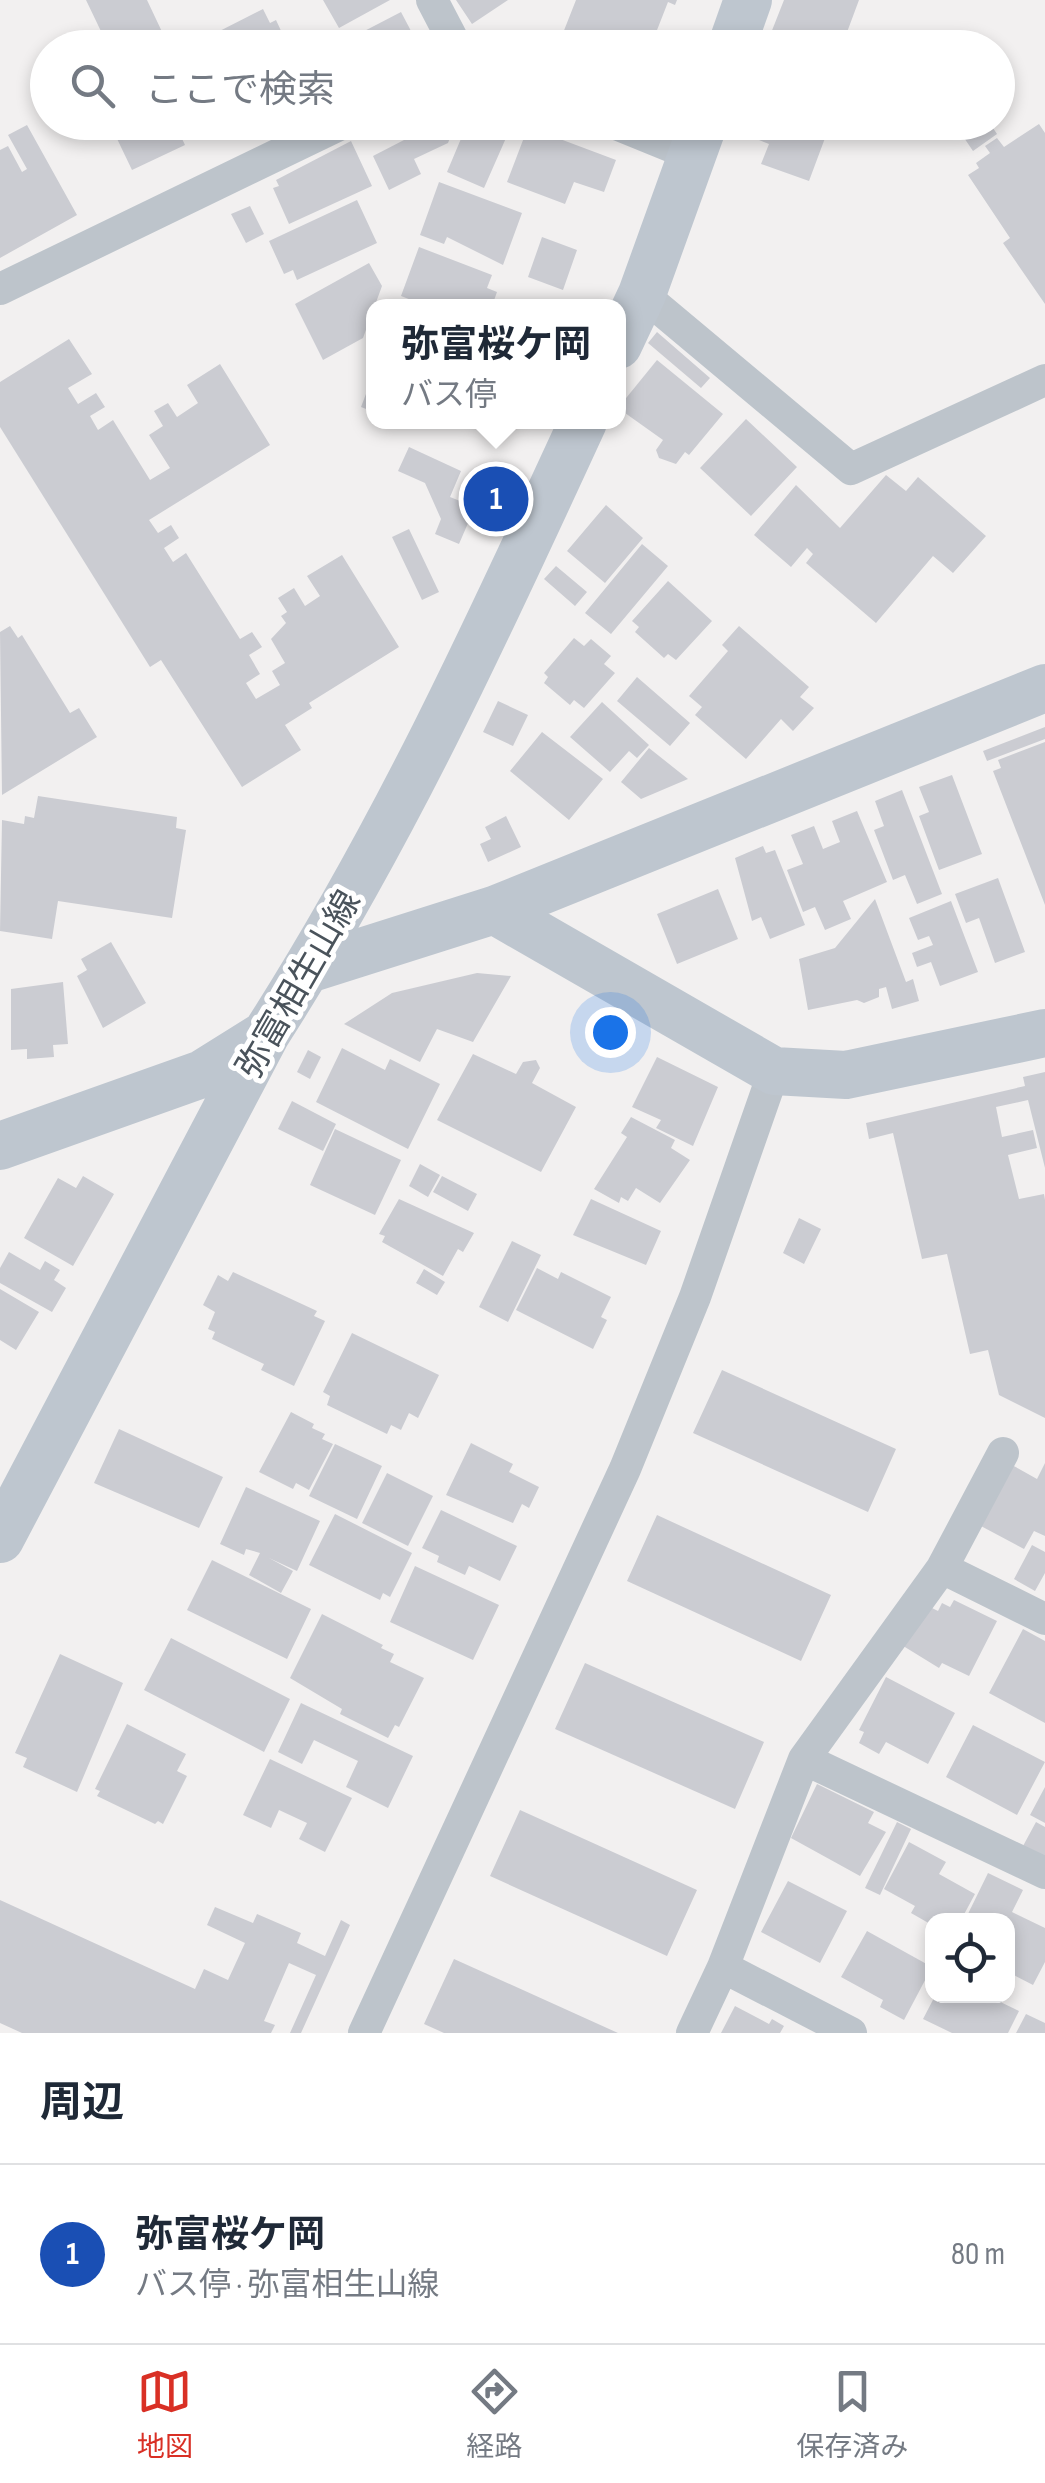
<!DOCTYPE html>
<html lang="ja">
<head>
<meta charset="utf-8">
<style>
  :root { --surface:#fff; --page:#f2f2f3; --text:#1f2937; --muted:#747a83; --line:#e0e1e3; --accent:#d93025 }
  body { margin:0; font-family:"Sofia Sans Condensed","Noto Sans JP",sans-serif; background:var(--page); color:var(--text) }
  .controls { position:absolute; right:30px; bottom:30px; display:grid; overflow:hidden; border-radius:20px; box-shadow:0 5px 15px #0003 }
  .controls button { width:90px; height:90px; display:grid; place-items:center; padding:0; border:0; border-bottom:2px solid var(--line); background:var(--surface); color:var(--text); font:50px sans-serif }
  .you { position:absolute; left:610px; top:1032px; width:35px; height:35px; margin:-25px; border:8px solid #fff; border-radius:50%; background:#1a73e8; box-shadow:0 0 0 15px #1a73e833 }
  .badge { display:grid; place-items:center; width:65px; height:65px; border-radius:50%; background:var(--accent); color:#fff; font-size:32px; font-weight:700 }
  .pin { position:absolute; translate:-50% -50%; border:5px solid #fff; box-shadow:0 2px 10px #0006 }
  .popup { position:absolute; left:366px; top:299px; width:260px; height:130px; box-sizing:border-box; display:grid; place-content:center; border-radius:20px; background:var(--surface); filter:drop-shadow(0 2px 8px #0005); font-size:32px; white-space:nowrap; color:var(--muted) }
  .popup b { font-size:38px; color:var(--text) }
  .popup::after { content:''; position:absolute; left:50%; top:100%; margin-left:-20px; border:20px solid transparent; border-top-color:var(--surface) }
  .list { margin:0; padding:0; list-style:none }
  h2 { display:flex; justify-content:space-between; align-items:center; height:130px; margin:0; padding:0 40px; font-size:42px }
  h2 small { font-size:32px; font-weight:400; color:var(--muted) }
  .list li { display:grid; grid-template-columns:65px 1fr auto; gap:30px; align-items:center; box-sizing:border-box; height:180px; padding:0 40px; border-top:2px solid var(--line) }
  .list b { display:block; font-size:38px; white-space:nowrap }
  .list p { margin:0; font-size:32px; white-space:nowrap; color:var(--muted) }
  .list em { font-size:32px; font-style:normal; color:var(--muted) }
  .icon { flex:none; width:55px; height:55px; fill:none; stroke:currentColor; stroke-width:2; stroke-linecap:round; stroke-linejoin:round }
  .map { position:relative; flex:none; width:1045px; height:2033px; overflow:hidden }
  .search { position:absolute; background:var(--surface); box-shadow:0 5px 15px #0003; left:30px; right:30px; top:30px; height:110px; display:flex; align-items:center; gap:25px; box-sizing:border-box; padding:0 35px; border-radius:55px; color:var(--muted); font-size:38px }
  .sheet { height:310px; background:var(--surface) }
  nav { display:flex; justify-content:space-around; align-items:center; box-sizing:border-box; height:140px; border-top:2px solid var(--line); background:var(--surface); font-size:28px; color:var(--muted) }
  nav a { display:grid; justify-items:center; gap:5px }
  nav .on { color:var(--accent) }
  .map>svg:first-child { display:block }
</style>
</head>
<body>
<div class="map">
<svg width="1045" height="2033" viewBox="0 0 1045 2033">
  <rect width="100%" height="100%" fill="#f2f0f0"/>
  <path fill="#cbccd2" d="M86,0h61l17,36 -24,12h-31z
    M323,0h67l-51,28z
    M456,0h52l-36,24z
    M576,0h101l-2,5 -7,-3 -18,46h-49l-38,-15z
    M784,0h75l-16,43 10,5h-66l3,-8 -19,-7z
    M263,9l7,14 6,-3 13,28h-86l-3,-7z
    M401,12l19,36h-66l-5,-9z
    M534,32l38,15v1h-44z
    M109,122h65l11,23 -53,25z
    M403,122h53l-8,21 -34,16 7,15 -32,16 -16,-34 31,-16 -7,-15z
    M468,122l38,16 -22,50 -37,-16z
    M759,122h72l-22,59 -48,-17 8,-20 -15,-6z
    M967,122h22l8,12 -24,17 -15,-22z
    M1039,124l6,9v171l-42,-61 7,-5 -42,-63 11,-7 -3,-5 14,-10 -5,-7 12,-8 7,9z
    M27,125l50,90 -77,43v-108l8,-4 14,26 5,-3 -19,-34z
    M528,127l88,33 -12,32 -30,-10 -9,22 -58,-22z
    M351,141l21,45 -83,38 -16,-36 6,-2 -3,-6z
    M439,182l83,31 -19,52 -56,-28 -3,7 -24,-9z
    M357,200l20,43 -80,37 -4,-10 -9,4 -15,-33z
    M250,206l14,28 -18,9 -15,-29z
    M542,237l35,13 -14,40 -35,-13z
    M419,247l73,28 -5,13 10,4 -5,14h-49l-18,-6 -1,5 -23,-9z
    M369,263l13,23 -19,52 -40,22 -28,-56z
    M657,332l53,46 -9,10 -53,-45z
    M69,339l23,35 -24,14 10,16 18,-11 9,14 -15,9 8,14 15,-10 37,60 20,-12 -21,-33 14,-9 -9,-15 14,-8 9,14 21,-14 -11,-18 33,-21 50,81 -121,75 9,13 13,-8 8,13 -15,10 9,14 13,-9 54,86 12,-7 10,15 -13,8 11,19 -14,9 10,16 24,-14 -8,-14 13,-8 -14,-24 15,-16 -5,-7 6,-4 -9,-14 16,-10 11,18 15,-10 -13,-20 35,-21 57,92 -90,56 3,5 -27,17 16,25 -59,37 -81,-127 -11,7 -150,-240v-45z
    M657,360l66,54 -34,41 -4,-3 -9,12 -17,-6 -3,-8 7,-10 -45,-32z
    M374,373v39l-13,-5z
    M746,419l51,48 -46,49 -51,-48z
    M409,447l52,24 -11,26 25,10 -16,37 -24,-10 6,-15 -16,-36 -27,-12z
    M886,475l20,16 12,-14 68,59 -33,37 -20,-17 -57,67 -70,-60 7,-9 -6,-6 -16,19 -37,-32 42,-50 44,43z
    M606,505l37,33 -38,45 -38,-32z
    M409,529l30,63 -17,8 -30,-63z
    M642,544l26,22 -57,68 -26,-21z
    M556,566l31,26 -12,14 -31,-27z
    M668,581l44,40 -36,39 -8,-6 -4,4 -29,-26 4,-5 -7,-6z
    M10,626l8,12 4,-3 48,78 9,-5 18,29 -95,58 -2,-163z
    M739,626l70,61 -9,10 14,11 -21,23 -12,-12 -35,40 -51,-44 7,-8 -13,-11 39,-45 -6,-6z
    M574,638l10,8 7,-7 20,17 -7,8 11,9 -31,35 -10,-8 -4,5 -26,-22 4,-6 -4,-4z
    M637,677l53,46 -20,23 -53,-45z
    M498,701l30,14 -15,31 -30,-14z
    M602,702l47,43 -12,13 -8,-7 -19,21 -40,-35z
    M1045,727v12l-58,22 -4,-10z
    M542,732l61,47 -34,41 -59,-49z
    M1045,742v163l-52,-134 8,-3 -3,-8z
    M649,748l39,31 -47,20 -20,-17z
    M952,775l30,79 -43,16 -20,-54 10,-4 -10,-25z
    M902,790l40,104 -25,10 -12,-29 -12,5 -19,-50 10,-4 -9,-25z
    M38,796l139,21 -1,11 10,2 -14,88 -114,-17 -6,38 -52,-8 2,-111 22,4 1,-8 9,2z
    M857,811l30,71 -44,19 8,18 -26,11 -10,-23 -12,5 -16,-42 16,-6 -12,-29 23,-9 9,23 17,-7 -8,-21z
    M506,816l15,31 -33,15 -8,-18 11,-5 -6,-12z
    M763,846l3,7 9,-3 30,75 -35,14 -9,-22 -9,4 -17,-63z
    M998,878l27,74 -30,11 -16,-45 -13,5 -11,-29z
    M718,889l20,50 -61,25 -20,-50z
    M875,899l31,83 7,-3 6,22 -27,8 -6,-22 -7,2v8l-15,6 -7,-3 -49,10 -9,-51 36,-11z
    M951,901l27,71 -38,14 -9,-24 -14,5 -5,-14 21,-8 -4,-9 -11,4 -9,-22z
    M111,942l35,61 -43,25 -26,-52 10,-6 -6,-11z
    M477,973l34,3 -38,66 -36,-13 -17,33 -76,-38 48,-31z
    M63,982l5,62 -15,1 1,12 -27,2v-10l-16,1v-61z
    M342,1048l43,22 5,-11 50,25 -32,65 -92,-47z
    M308,1050l13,7 -11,22 -13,-7z
    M473,1054l43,20 7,-12 13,-2 4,8 -8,15 44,24 -35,65 -104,-52z
    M657,1057l61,30 -25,59 -37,-18 5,-8 -29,-13z
    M1045,1072v96l-17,-68 -32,7 6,30 31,-7 4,18 -29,7 11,44 25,-5 1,6v218l-46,-23 -11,-45 -18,4 -23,-100 -25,5 -29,-126 -24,6 -3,-16 159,-37 -2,-9z
    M292,1101l44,23 -13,27 -45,-22z
    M631,1117l44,23 -4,8 19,12 -30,43 -24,-15 -8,13 -7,-4 -2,6 -25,-14 33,-52 -6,-4z
    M335,1129l66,31 -26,55 -65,-30z
    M420,1164l20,11 -12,22 -19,-11z
    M83,1176l31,18 -41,72 -49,-28 34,-60 18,10z
    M442,1176l35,18 -9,17 -35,-19z
    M399,1199l75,34 -11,19 -5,-3 -15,27 -61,-34 3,-6 -6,-2z
    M591,1199l70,32 -15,34 -73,-30z
    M799,1218l22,11 -17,35 -21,-11z
    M512,1241l29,14 -33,67 -29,-15z
    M9,1252l31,18 5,-9 15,9 -6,10 12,8 -14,24 -52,-29v-15z
    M537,1268l21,11 3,-7 50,25 -10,20 6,3 -14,29 -77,-39z
    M424,1269l21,13 -8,13 -21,-12z
    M233,1272l84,39 -3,5 11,5 -31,65 -33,-16 3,-6 -52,-25 3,-7 -7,-3 7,-17 -12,-7 15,-30 10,6z
    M0,1289l39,23 -23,38 -16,-10z
    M352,1333l87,42 -21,43 -9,-5 -8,17 -10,-5 -4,9 -60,-29 3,-9 -7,-4z
    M722,1370l174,79 -28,63 -175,-79z
    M291,1412l23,12 -2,4 13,6 -3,5 11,5 -24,46 -13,-7 -3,6 -34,-17z
    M119,1429l104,48 -24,51 -105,-45z
    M471,1443l42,21 -4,8 30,15 -10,21 -7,-4 -9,19 -67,-28z
    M335,1444l47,22 -25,53 -48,-23z
    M1045,1463v73l-11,-5 -10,18 -45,-24 33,-60 25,14z
    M387,1473l46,23 -25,50 -46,-23z
    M246,1487l74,34 -23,50 -28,-13 24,13 -12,22 -32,-18 11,-22 -14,-4 -2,6 -24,-11z
    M441,1510l76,36 -17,35 -31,-15 -4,9 -28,-13 2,-6 -17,-8z
    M335,1514l77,39 -22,44 -7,-4 -3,7 -71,-35z
    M657,1515l174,80 -30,66 -174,-80z
    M1032,1545l13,7v21l-10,18 -21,-12z
    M212,1560l99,49 -24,50 -100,-49z
    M415,1566l84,39 -26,55 -83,-38z
    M954,1600l43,21 -28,55 -27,-13 -3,5 -39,-24 30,-37 8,4 4,-8 8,4z
    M322,1614l61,31 -2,3 13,6 -4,8 34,16 -25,49 -4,-2 -7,13 -48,-24 2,-5 -52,-31z
    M1023,1629l22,12v82l-56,-30z
    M171,1638l119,61 -26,53 -120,-62z
    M60,1654l63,29 -46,109 -54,-25 4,-9 -12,-5z
    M585,1663l179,79 -29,67 -180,-80z
    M886,1677l69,36 -27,51 -42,-22 -7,12 -20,-11 5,-11 -5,-2z
    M301,1703l112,53 -25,52 -42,-21 12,-26 -44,-21 -12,24 -24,-12z
    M127,1724l59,30 -9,17 10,5 -24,48 -5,-3 -3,3 -58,-28 3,-5 -5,-2z
    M973,1725l72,37 -28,53 -71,-38z
    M270,1759l82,39 -27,54 -26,-13 8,-16 -28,-13 -8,18 -28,-13z
    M817,1784l57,28 -6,11 18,9 -26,44 -69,-38z
    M1045,1787v36l-15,-8z
    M520,1810l177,80 -30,66 -177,-80z
    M897,1822l14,7 -31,66 -15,-7z
    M1036,1822l9,5v31l-22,-12z
    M909,1842l37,20 -7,12 36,20 -14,26h-29v5l-21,-12 4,-7 -31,-17z
    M988,1873l35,17 -11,22 33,16v34l-12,23 -25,-13v-52h-43z
    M788,1881l59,30 -27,52 -59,-31z
    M0,1900l195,89 9,-20 24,11 17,-37 -38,-18 8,-18 38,16 4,-9 44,19 -4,10 28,13 16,-36 9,5 -49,108h-11l26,-58 -27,-12 -25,58 11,4 -4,8h-249l-22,-10z
    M867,1931l65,36 -28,53 -24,-13 3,-7 -42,-23z
    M454,1959l164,74h-174l-20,-9z
    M935,1996h53l31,15 -11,22h-56l-29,-14z
    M735,2006l34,18 3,-5 12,7 -4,7h-59z
    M1026,2014l19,9v10h-29z"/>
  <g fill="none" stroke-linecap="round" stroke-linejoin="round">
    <path stroke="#bdc4cb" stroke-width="32" d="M432,0l25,48
      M611,122l81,33
      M0,289l345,-167
      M642,294l209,175 194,-89
      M942,1568l103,51
      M804,1759l241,114
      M723,1967l128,66
      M364,2033l261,-564 70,-172 79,-226
      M692,2033l31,-66 81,-208 138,-191 61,-115"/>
    <path stroke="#bec6cf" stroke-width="48" d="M731,48l17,-48
      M618,345l24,-51 62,-172
      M494,910l551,-222
      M308,969l186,-59 280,161 72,4 199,-42
      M0,1146l202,-72 61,-38
      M0,1539l266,-505c125,-195 221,-403 317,-612"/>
  </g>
  <g text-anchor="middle" stroke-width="10" stroke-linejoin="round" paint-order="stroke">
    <g font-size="35" fill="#4a535b" stroke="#fff">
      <text transform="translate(298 984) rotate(-60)" y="12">弥富相生山線</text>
    </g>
  </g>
</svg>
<div class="controls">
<button><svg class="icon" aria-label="locate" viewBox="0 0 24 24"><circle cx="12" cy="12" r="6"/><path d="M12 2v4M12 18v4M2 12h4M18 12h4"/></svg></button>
</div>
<div class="you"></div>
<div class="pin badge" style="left:496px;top:499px;background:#1a4fb4">1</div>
<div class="popup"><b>弥富桜ケ岡</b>バス停</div>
<div class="search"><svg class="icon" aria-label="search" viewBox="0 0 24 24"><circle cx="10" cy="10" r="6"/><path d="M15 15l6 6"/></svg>ここで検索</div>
</div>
<section class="sheet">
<h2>周辺<small></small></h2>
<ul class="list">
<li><span class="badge" style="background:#1a4fb4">1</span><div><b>弥富桜ケ岡</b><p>バス停 · 弥富相生山線</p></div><em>80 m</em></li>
</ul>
</section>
<nav>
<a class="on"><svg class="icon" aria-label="map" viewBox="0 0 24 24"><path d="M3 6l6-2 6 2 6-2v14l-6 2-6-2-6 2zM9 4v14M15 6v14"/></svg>地図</a>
<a><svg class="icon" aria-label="directions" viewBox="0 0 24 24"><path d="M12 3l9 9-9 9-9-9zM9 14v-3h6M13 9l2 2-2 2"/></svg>経路</a>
<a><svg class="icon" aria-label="saved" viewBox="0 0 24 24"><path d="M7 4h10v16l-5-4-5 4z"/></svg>保存済み</a>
</nav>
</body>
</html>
